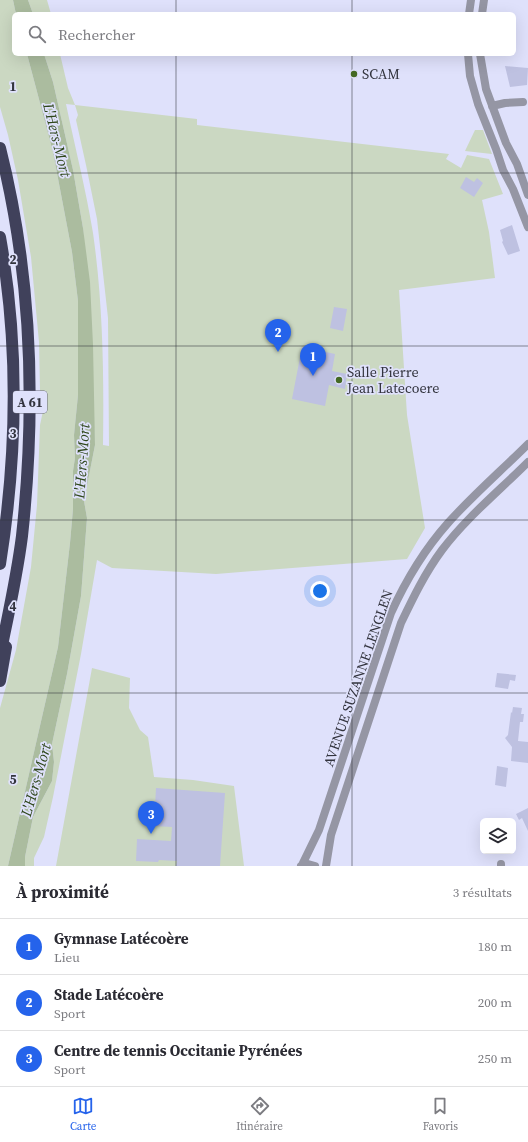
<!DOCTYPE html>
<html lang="fr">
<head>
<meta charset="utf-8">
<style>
  :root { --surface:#fff; --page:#f2f2f3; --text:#2b2b33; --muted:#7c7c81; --line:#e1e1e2; --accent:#2563eb }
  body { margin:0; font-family:"Source Serif 4",serif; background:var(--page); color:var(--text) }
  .controls { position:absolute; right:12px; bottom:12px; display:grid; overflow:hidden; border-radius:6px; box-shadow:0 4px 16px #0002 }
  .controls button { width:36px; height:36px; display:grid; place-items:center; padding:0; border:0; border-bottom:1px solid var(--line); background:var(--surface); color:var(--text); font:20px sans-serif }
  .you { position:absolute; left:320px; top:591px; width:14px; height:14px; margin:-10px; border:3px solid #fff; border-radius:50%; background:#1a73e8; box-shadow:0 0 0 6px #1a73e833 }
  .badge { display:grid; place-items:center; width:26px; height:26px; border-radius:50%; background:var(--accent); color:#fff; font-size:13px; font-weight:700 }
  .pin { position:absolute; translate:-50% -33px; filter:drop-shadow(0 1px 2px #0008) }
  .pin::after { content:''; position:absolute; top:21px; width:14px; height:12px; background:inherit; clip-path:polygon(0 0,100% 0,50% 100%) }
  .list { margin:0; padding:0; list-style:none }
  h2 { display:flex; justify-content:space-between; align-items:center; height:52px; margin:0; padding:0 16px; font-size:17px }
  h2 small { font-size:13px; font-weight:400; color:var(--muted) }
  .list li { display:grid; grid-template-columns:26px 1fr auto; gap:12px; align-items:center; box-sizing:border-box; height:56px; padding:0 16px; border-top:1px solid var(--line) }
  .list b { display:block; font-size:15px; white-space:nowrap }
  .list p { margin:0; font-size:13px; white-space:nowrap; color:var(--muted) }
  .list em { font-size:13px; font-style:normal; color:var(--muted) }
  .icon { flex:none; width:22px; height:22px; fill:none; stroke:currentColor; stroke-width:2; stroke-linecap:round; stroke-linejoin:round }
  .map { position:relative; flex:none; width:528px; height:866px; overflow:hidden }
  .search { position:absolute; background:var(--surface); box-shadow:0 4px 16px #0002; left:12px; right:12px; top:12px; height:44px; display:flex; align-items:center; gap:10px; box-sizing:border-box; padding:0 14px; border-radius:6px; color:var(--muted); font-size:15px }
  .sheet { height:220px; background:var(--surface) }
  nav { display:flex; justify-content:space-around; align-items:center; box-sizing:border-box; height:56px; border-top:1px solid var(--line); background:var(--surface); font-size:11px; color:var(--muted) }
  nav a { display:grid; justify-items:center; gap:2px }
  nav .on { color:var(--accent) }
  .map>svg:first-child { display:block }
</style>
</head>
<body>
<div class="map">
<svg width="528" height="866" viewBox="0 0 528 866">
  <rect width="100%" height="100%" fill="#dfe1fb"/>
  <path fill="#cbd8c2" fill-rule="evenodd" d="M0,0h13l3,14h-2v40h13l26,98 19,100 6,49v94l-4,40 1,23 -2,13v38l-3,34 -12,104 -50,219h-8v-158l16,-58 15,-83 6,-62 3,-80 3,-14 -3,-21 -1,-48 -8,-85 -13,-77 -10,-45 -8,-28z
    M28,0h19l4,14h-18z
    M44,54h16l8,34 7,17 122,14v6l252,29 -3,5 15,9 6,-13 22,4 14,35 -21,6 7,32 6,46 -96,12 8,125 18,113 -18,31 -191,15 -104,-6 -15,-8 -16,94 -28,143 -9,40 -10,21v8h-9v-9l8,-40 19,-36 2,-19 -2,-18 15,-70 14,-78 6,-78 -3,-17 11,-56 -12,-217 -10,-58 -20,-88zM66,104l9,1 3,10 -2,5 10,45 11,54 11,99 1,128 -6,-1c1,-71 0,-142 -10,-212 -7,-43 -18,-86 -27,-129z
    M475,130h8l9,24 -27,-3z
    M92,668l38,10 -1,30 11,22 8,7 6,40 39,3 41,6 10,80h-188z"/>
  <path fill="#abbc9f" d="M13,0h15l5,14h-17z
    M27,54h17l9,28 20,88 10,58 7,54 3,63 2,100 -11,56 3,17 -6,78 -14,78 -15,70 2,18 -2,19 -19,36 -8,40v9h-17l50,-219 12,-104 3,-34v-38l2,-13 -1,-23 4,-40v-94l-6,-49 -19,-100z"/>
  <path fill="#bec1e1" d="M505,66l23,2 -1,17 -17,2z
    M466,177l8,5 3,-4 6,5 -9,14 -14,-9z
    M512,225l8,26 -12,4 -6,-13 1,-1 -3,-11z
    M334,307l13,2 -4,22 -13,-3z
    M302,347l33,7 -3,17 15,3 -2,15 -16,-4 -4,21 -33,-7z
    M497,673l19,2 -1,6 -5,-1 -2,9 -13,-2z
    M513,707l9,1 -1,6h3l-1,8h-3l-2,19 10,1v21l-17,-2 1,-14 -7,-9 3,-3 3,-23 1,1z
    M497,766l11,2 -2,19 -11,-2z
    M156,788l69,5 -5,73h-44l1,-5 -18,-1 -1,2 -22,-1 1,-22 34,2 1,-14 -18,-1z
    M528,808v23l-6,-13 -3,2 -3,-6z"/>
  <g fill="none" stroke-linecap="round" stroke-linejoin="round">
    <path stroke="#9596a4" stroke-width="8" d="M469,14l2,-14
      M482,14l2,-14
      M468,54l2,22 8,28 18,45 7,21 10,19 15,38
      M480,54l6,35 20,54 11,21 11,31
      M492,106l13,-3 18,-1
      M302,865l17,-35 72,-217c15,-33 33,-63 57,-90 25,-28 54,-53 80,-79
      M301,866l7,-2 7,2
      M326,866l5,-31 70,-212c12,-25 24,-50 41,-73 24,-32 57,-59 86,-88
      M501,866v-2"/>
    <path stroke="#40415b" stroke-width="12" d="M0,148c32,127 36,259 22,388 -5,40 -14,80 -22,119
      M0,237c19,107 17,220 0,327
      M0,681l6,-34"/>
  </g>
  <path fill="none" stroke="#32333d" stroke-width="1" stroke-opacity="0.55" d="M176,0v14M352,0v14M176,54v812M352,54v812M0,173h528M0,346h528M0,520h528M0,693h528"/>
  <g fill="#446924" stroke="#dfe1fb" stroke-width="1.5">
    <circle cx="354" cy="74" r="4"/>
    <circle cx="339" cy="380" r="4"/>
  </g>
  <g text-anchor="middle" stroke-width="3.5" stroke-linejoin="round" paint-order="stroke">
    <rect fill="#dfe1fb" stroke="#666776" stroke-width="1" x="13" y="391" width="34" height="22" rx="3"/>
    <g font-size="13" font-weight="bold" fill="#32333d">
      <text x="30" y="407">A 61</text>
    </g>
    <g font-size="14" fill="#32333d" stroke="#dfe1fb" text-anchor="start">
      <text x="362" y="79">SCAM</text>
      <text x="347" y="377">Salle Pierre<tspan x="347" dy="16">Jean Latecoere</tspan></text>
    </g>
    <g font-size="14" fill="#32333d" stroke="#dfe1fb">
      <text transform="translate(358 678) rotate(-71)" y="5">AVENUE SUZANNE LENGLEN</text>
    </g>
    <g font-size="15" font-style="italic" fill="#2e461a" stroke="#dfe1fb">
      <text transform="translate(57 140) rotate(76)" y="5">L'Hers-Mort</text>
      <text transform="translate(82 461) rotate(-86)" y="5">L'Hers-Mort</text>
      <text transform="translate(36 780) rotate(-74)" y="5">L'Hers-Mort</text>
    </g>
  </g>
  <g font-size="13" text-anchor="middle" font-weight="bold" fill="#32333d" stroke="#dfe1fb" stroke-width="3.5" stroke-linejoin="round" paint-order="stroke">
    <text x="13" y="91">1</text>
    <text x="13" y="264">2</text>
    <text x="13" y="438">3</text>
    <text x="13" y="611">4</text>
    <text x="13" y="784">5</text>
  </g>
</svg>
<div class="controls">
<button><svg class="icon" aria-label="layers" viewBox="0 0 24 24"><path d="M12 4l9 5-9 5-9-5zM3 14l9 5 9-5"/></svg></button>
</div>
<div class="you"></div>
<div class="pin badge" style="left:313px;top:376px">1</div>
<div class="pin badge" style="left:278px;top:352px">2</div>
<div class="pin badge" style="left:151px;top:834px">3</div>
<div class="search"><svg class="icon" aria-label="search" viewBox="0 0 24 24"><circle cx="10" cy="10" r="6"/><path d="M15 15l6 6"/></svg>Rechercher</div>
</div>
<section class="sheet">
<h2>À proximité<small>3 résultats</small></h2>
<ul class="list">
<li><span class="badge">1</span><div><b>Gymnase Latécoère</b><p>Lieu</p></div><em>180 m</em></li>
<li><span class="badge">2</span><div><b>Stade Latécoère</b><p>Sport</p></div><em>200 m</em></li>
<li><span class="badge">3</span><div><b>Centre de tennis Occitanie Pyrénées</b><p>Sport</p></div><em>250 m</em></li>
</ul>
</section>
<nav>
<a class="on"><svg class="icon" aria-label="map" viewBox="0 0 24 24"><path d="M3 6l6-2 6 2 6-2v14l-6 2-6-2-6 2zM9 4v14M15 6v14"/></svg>Carte</a>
<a><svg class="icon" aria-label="directions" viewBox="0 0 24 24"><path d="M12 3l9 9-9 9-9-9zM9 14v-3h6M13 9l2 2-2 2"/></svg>Itinéraire</a>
<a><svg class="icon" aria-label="saved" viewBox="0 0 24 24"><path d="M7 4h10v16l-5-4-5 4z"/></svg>Favoris</a>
</nav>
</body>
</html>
